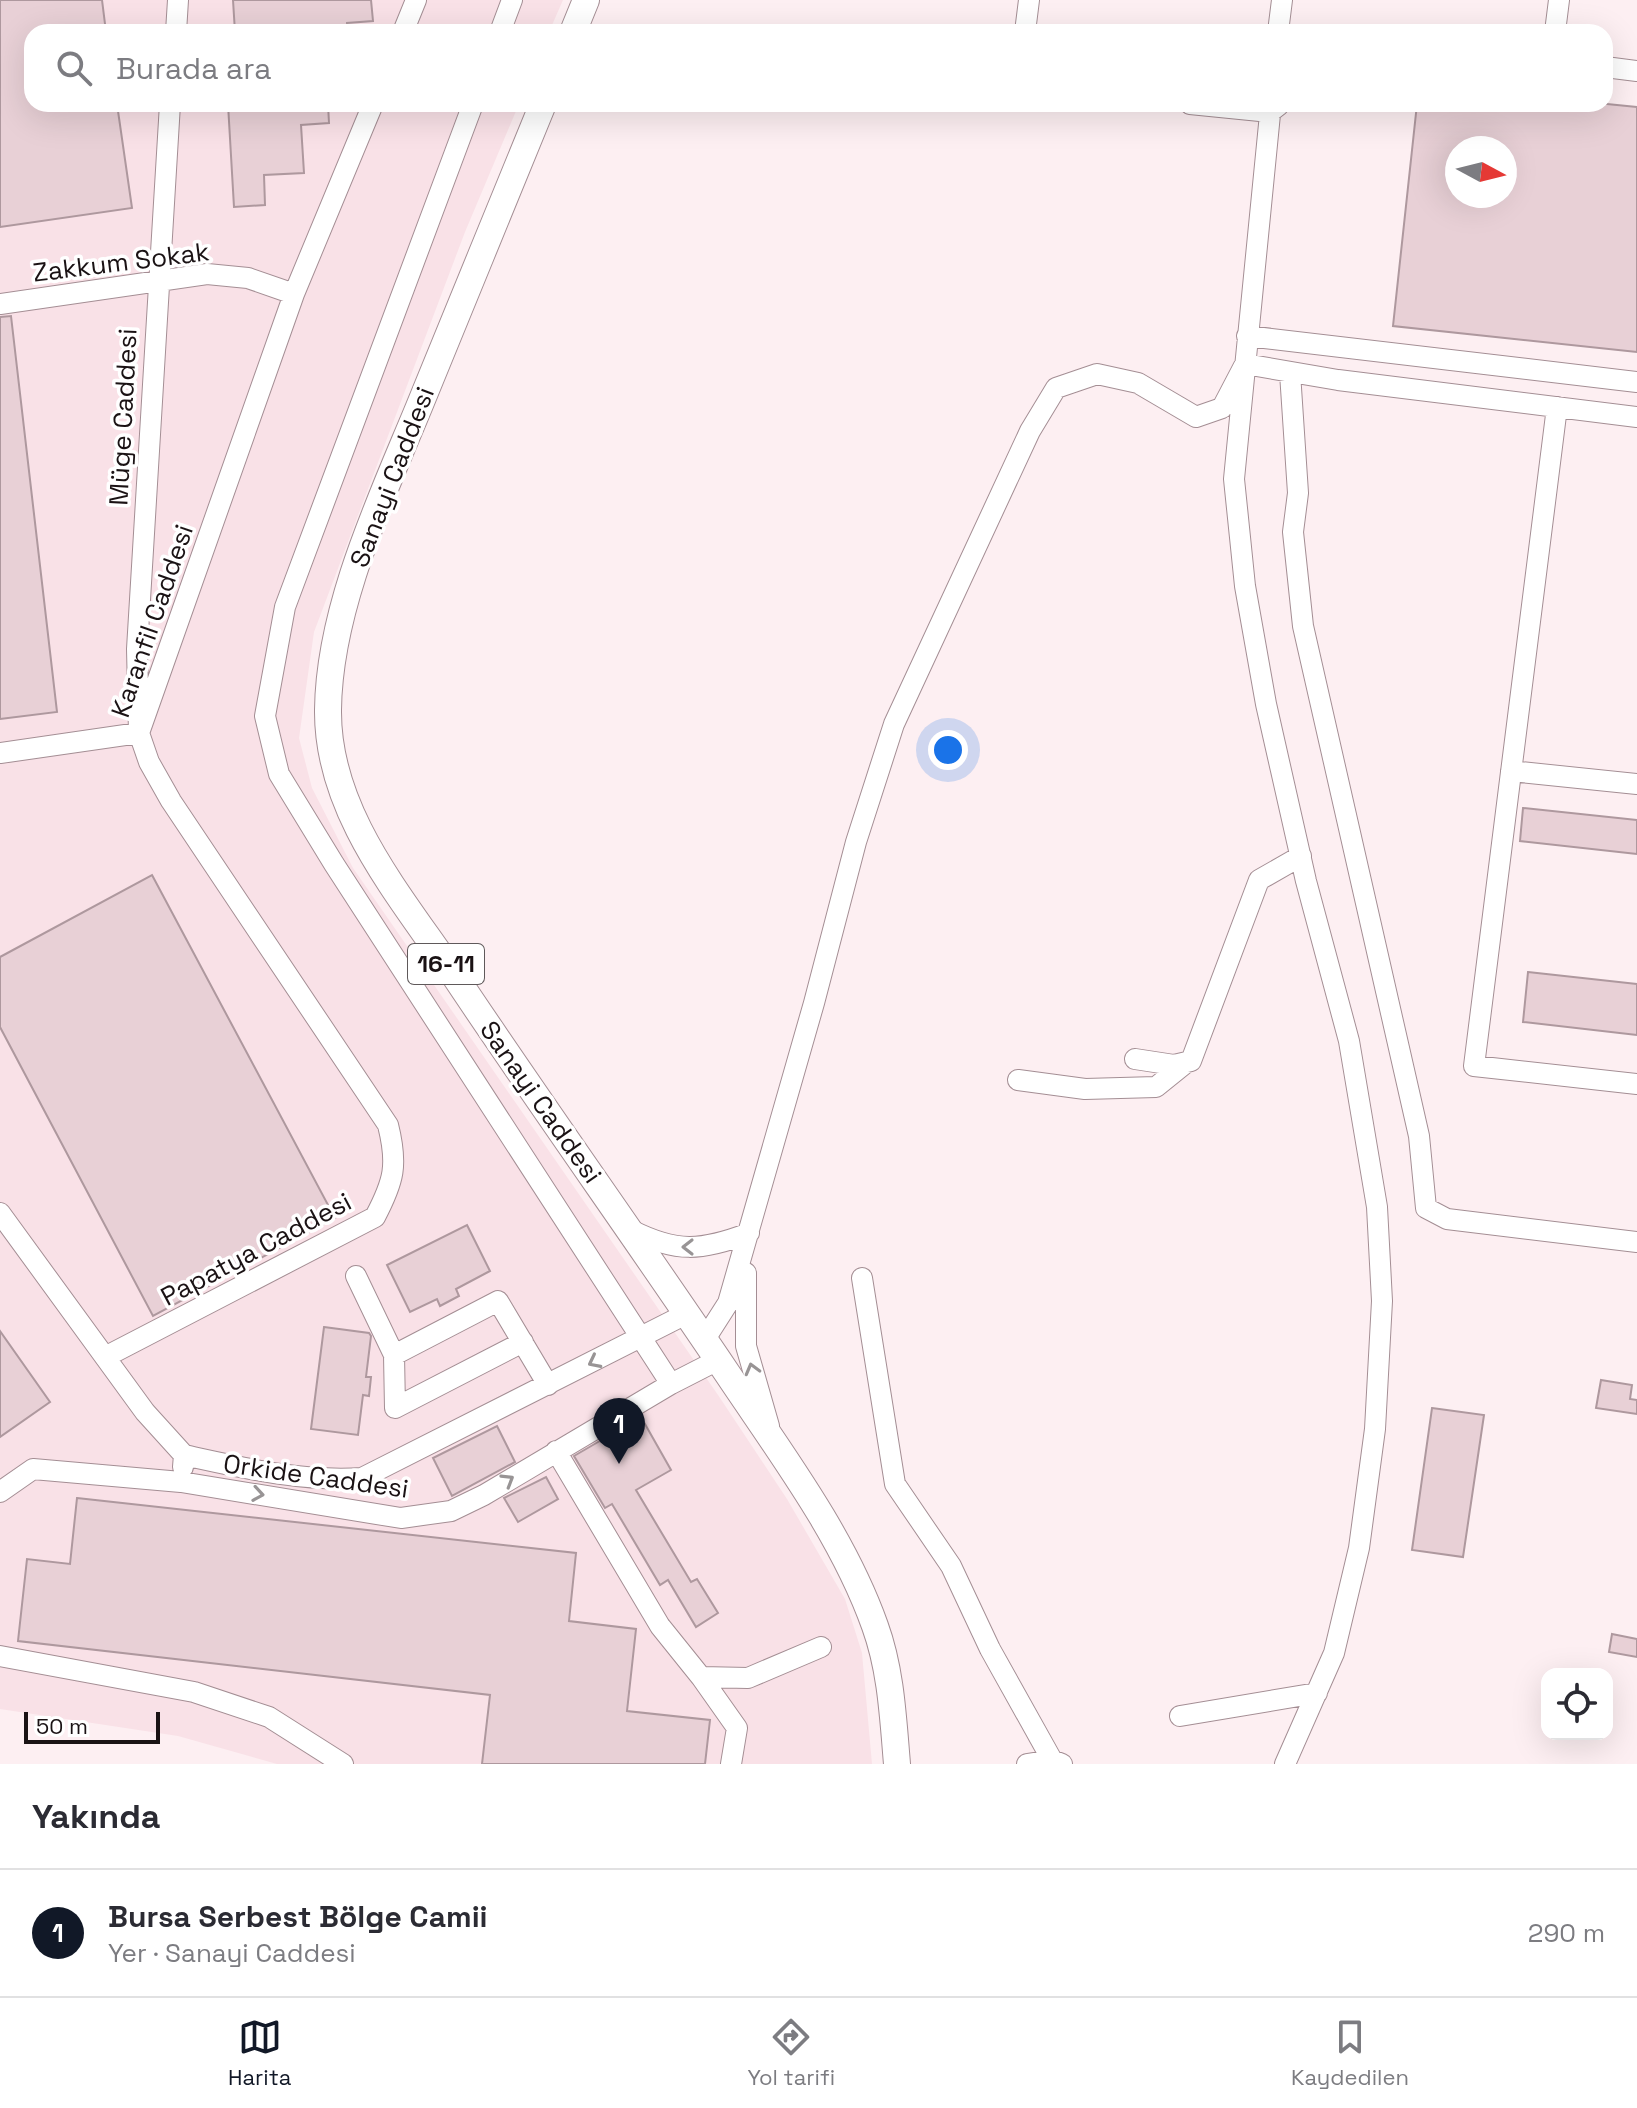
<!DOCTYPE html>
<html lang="tr">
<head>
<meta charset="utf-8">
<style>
  :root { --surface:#fff; --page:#f2f2f3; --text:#2b2b33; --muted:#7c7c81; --line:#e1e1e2; --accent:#111827 }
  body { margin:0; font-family:"Space Grotesk",sans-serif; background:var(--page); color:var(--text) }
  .controls { position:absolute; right:24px; bottom:24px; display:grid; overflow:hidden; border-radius:16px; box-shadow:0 8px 32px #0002 }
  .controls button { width:72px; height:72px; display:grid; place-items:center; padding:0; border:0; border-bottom:2px solid var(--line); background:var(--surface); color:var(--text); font:40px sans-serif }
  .compass { position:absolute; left:1445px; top:136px; width:72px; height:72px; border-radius:50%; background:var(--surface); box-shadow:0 8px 32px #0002; rotate:97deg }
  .scale { position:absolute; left:24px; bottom:20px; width:136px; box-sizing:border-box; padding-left:8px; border:4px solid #1a1214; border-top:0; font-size:22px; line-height:28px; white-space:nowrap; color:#1a1214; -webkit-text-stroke:6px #fff; paint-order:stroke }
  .you { position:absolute; left:948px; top:750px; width:28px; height:28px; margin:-20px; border:6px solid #fff; border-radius:50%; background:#1a73e8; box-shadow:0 0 0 12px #1a73e833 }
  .badge { display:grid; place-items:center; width:52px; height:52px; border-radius:50%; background:var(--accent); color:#fff; font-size:26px; font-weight:700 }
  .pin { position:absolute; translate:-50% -66px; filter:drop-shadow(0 2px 4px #0008) }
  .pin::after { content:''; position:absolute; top:42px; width:28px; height:24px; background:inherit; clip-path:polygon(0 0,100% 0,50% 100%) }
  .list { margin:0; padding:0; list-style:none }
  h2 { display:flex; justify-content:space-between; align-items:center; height:104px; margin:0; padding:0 32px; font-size:34px }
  h2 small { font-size:26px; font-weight:400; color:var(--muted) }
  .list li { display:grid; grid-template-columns:52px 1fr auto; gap:24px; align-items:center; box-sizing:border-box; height:128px; padding:0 32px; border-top:2px solid var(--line) }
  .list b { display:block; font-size:30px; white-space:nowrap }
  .list p { margin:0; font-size:26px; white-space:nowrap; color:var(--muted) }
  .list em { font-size:26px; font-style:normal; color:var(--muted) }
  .icon { flex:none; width:44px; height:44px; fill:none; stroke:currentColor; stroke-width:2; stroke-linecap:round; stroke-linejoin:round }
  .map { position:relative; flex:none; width:1637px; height:1764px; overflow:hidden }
  .search { position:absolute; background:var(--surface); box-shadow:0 8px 32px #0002; left:24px; right:24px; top:24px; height:88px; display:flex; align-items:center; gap:20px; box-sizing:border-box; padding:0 28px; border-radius:24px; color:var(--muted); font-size:30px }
  .sheet { height:232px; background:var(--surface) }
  nav { display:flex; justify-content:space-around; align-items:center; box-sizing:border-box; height:112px; border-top:2px solid var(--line); background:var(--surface); font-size:22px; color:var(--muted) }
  nav a { display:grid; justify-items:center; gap:4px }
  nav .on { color:var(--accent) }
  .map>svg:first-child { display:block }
</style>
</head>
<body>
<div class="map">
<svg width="1637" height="1764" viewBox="0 0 1637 1764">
  <rect width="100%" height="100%" fill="#fdeff2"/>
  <path fill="#f9e1e7" d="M0,0h563l-14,32h-517v72h487l-54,128 -151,400 -15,106 13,50 41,80 365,527 69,104 58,100 17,54 10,111h-595l-99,-28 -178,-27z"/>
  <path fill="#e8d0d6" stroke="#ae989e" stroke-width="2" fill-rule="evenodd" d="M0,0h102l4,32h-74v72h85l15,104 -132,19z
    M233,0h138l2,21 -26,2v9h-112z
    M228,104h100l1,19 -28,2 3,48 -40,2 1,30 -31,2z
    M1417,104h190l30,3v245l-244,-26zM1457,148h48v48h-48z
    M11,316l46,396 -57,7v-402z
    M1523,808l114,12v34l-117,-13z
    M152,875l183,343 -182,98 -153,-289v-70z
    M1528,972l109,12v51l-114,-13z
    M467,1225l23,46 -34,18 3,7 -19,10 -3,-7 -27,13 -23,-47z
    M324,1327l45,6 2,3 -5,41h5l-2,19 -6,-1 -5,40 -47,-6z
    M0,1331l50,71 -50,35z
    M1601,1380l31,5 -2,14 7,1v14l-41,-6z
    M1432,1408l52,7 -21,142 -51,-7z
    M641,1417l30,53 -35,20 55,92 6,-3 21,34 -22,14 -28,-47 -8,5 -48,-81 -7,4 -31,-52z
    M497,1426l18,36 -63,34 -19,-38z
    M546,1477l12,22 -40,23 -14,-24z
    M77,1498l499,55 -7,68 67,8 -9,82 83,9 -5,44h-223l8,-69 -472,-54 9,-82 43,5z
    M1612,1634l25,5v18l-28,-5z"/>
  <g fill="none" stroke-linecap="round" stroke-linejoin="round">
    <g stroke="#a48e94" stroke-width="22">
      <path id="minor" d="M176,32l2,-32
        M403,32l13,-32
        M500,32l12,-32
        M1025,32l4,-32
        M1278,32l4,-32
        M1555,32l4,-32
        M1605,67l32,4
        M473,104l-188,503 -20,109 14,58 55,90 337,520
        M1190,104l80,8 9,-7
        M1271,104l-37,375 11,107 21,118 40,177 43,160 28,166 5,94 -7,128 -16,119 -25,105 -49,111
        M0,304l207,-30 41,4 46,16
        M1247,336l390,46
        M1290,373l8,120 -5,39 10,94 116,510 7,72 21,11 190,23
        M1557,407l-83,659 163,18
        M0,753l139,-20 -2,-84 33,-545
        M1511,771l126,13
        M1135,1059l39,6 17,-4 68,-181 42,-24
        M1018,1080l67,9 71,-2 31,-25
        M0,1213l145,199 39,43 -1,12
        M631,1230c45,23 71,21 118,3
        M746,1273v73l23,80
        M356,1276l38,79 1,53 128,-66
        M862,1278l33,206 56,82 39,83 62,111
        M705,1339l23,-36 86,-300 42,-161 38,-118 136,-293 26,-43 41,-14 41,9 58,34 26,-9 23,-44 93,16 299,37
        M394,1355l104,-54 50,84
        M105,1357l270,-140c19,-36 23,-52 13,-92l-217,-324 -22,-39 -10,-29 155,-439 79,-190
        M556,1451l104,175 41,51 47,1 73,-31
        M184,1455c60,13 117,27 178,23l326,-165
        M0,1492l33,-23 148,13 220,36 50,-7 33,-16 187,-111 47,-24
        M0,1656l194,36 75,25 74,47
        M701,1677l36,51 -6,36
        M1180,1716l137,-23
        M1027,1764l25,-4 10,4"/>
    </g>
    <g stroke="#a48e94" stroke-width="28">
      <path id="major" d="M573,32l13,-32
        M543,104c-41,101 -83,202 -124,303 -38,92 -90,201 -91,303 -1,102 72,185 126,265 90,135 185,267 275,401 53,79 114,160 146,250 16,44 18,91 22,138"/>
    </g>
    <use href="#minor" stroke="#fff" stroke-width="20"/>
    <use href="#major" stroke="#fff" stroke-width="26"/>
  </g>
  <defs><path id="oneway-chevron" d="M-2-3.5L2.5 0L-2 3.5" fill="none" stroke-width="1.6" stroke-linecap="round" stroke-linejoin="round" transform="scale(2)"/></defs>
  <g stroke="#989495">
    <use href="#oneway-chevron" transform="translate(688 1247) rotate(-180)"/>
    <use href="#oneway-chevron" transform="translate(594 1362) rotate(153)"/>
    <use href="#oneway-chevron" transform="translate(752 1369) rotate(-105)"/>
    <use href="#oneway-chevron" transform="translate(508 1480) rotate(-31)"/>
    <use href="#oneway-chevron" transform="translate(258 1494) rotate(9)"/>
  </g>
  <g text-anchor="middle" stroke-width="7" stroke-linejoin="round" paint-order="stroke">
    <rect fill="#fff" stroke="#5f595a" stroke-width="2" x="408" y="944" width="76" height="40" rx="6"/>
    <g font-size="24" font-weight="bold" fill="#1a1214">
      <text x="446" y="972">16-11</text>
    </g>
    <g font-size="26" fill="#1a1214" stroke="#fff">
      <text transform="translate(121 262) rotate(-7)" y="9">Zakkum Sokak</text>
      <text transform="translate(123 417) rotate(-87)" y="9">Müge Caddesi</text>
      <text transform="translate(392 477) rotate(-69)" y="9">Sanayi Caddesi</text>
      <text transform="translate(152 621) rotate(-71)" y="9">Karanfil Caddesi</text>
      <text transform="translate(541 1102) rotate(55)" y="9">Sanayi Caddesi</text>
      <text transform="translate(256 1249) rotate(-28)" y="9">Papatya Caddesi</text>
      <text transform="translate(316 1476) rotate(8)" y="9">Orkide Caddesi</text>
    </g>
  </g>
</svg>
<div class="controls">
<button><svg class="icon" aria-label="locate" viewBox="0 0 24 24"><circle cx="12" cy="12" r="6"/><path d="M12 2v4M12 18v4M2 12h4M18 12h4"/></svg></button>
</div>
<svg class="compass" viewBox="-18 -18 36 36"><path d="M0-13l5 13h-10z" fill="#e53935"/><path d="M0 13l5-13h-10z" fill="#7c7c81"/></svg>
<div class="scale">50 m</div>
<div class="you"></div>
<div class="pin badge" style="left:619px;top:1464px">1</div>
<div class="search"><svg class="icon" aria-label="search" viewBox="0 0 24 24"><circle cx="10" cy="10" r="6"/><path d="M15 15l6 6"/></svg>Burada ara</div>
</div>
<section class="sheet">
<h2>Yakında<small></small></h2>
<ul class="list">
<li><span class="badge">1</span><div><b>Bursa Serbest Bölge Camii</b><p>Yer · Sanayi Caddesi</p></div><em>290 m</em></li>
</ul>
</section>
<nav>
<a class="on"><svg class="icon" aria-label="map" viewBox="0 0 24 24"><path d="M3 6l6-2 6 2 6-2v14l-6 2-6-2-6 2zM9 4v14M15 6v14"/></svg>Harita</a>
<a><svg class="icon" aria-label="directions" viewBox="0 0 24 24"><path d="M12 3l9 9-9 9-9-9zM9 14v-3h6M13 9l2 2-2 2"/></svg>Yol tarifi</a>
<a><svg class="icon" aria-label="saved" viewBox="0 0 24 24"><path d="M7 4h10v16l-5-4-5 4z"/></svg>Kaydedilen</a>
</nav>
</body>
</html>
